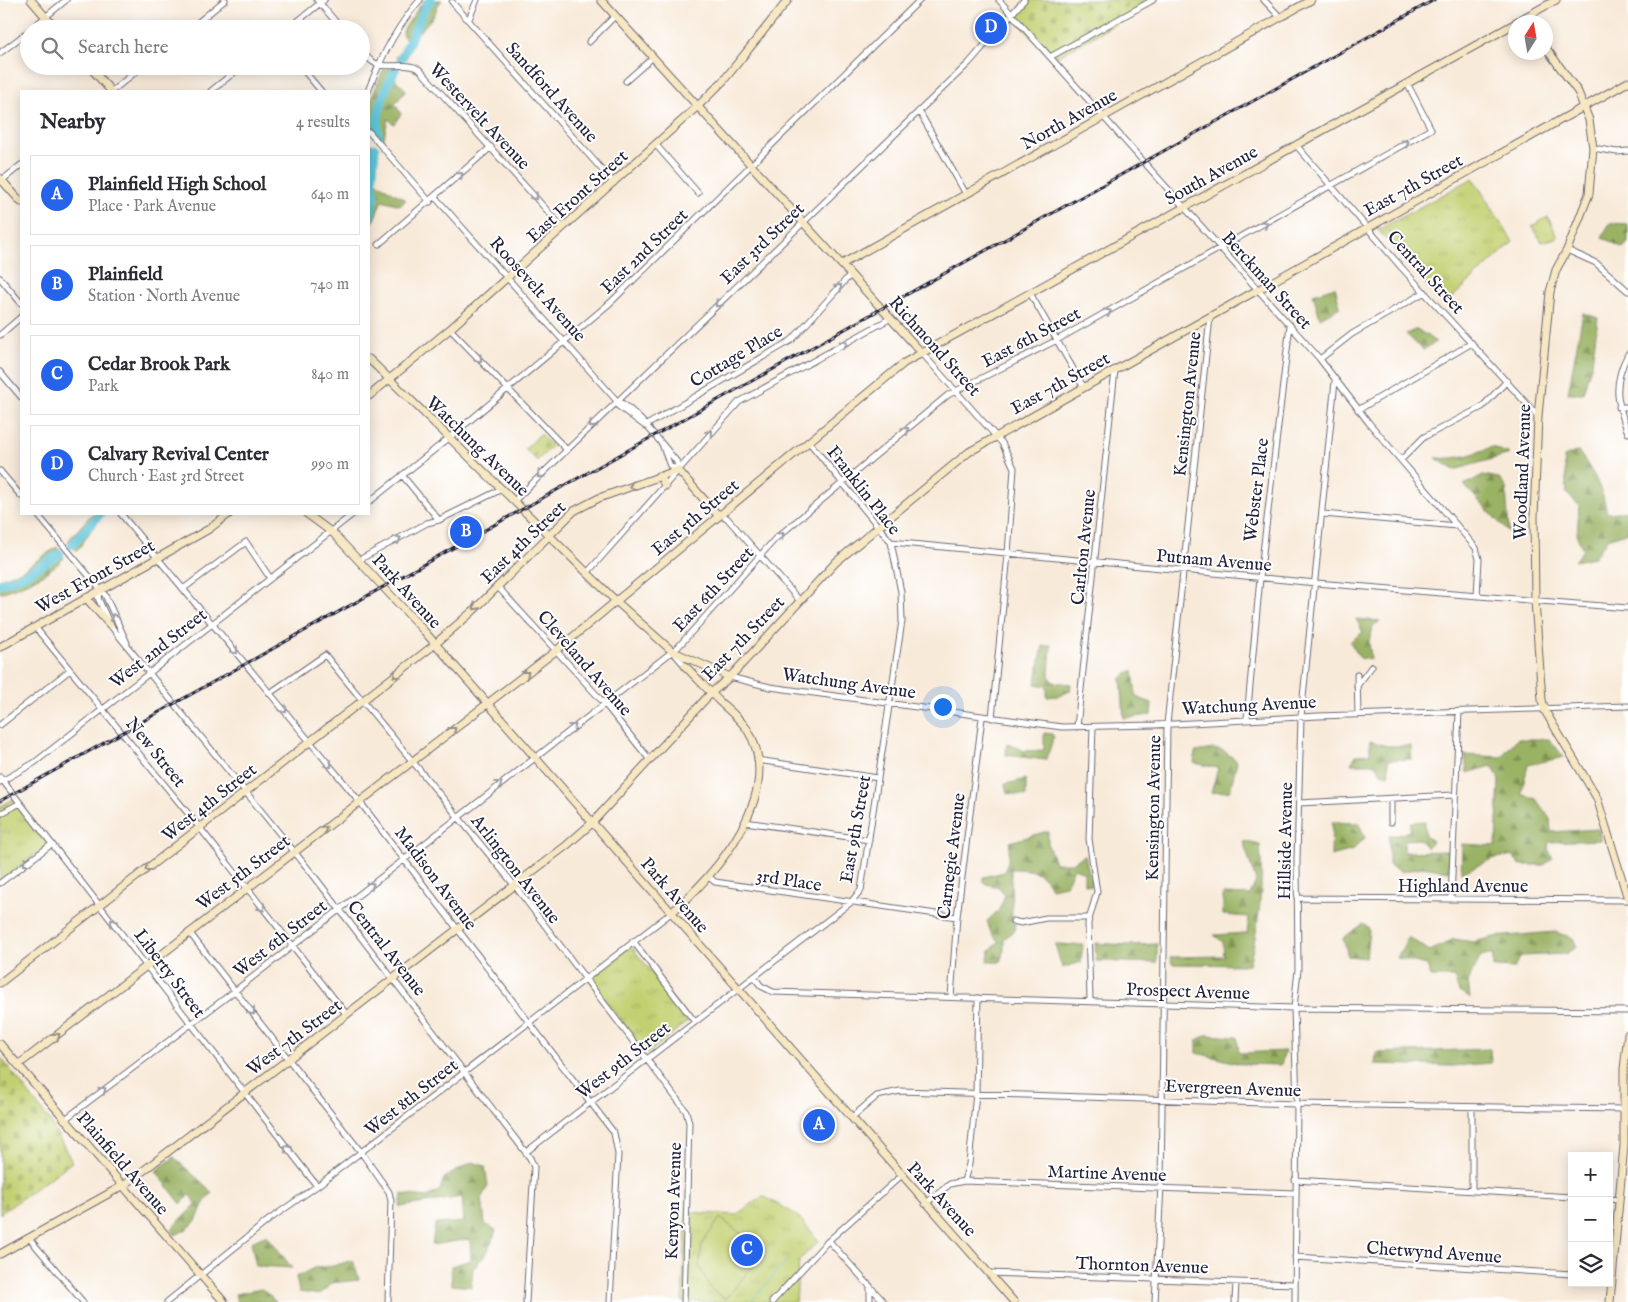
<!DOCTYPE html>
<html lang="en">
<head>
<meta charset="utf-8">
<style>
  :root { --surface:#fff; --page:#f2f2f3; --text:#2b2b33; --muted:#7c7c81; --line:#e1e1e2; --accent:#2563eb }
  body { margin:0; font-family:"IM FELL English",serif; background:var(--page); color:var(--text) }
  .controls { position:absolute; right:15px; bottom:15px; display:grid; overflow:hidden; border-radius:0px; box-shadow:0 2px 12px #0003 }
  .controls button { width:45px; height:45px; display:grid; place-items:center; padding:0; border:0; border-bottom:1px solid var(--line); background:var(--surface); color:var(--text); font:25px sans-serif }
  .compass { position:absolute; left:1508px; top:15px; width:45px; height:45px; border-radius:50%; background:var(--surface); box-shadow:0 2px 12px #0003; rotate:11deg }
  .you { position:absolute; left:942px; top:706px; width:18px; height:18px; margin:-12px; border:4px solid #fff; border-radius:50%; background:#1a73e8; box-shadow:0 0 0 8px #1a73e833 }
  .badge { display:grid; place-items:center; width:32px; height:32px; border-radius:50%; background:var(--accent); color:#fff; font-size:16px; font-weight:700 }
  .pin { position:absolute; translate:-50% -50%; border:2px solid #fff; box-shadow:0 1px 5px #0006 }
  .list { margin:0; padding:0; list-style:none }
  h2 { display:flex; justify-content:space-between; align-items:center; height:65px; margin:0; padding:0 20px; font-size:21px }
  h2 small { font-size:16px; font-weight:400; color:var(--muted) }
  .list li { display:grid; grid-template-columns:32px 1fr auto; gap:15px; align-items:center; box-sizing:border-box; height:80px; margin:0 10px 10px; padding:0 10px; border:1px solid var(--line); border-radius:0px }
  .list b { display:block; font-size:19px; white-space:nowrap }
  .list p { margin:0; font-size:16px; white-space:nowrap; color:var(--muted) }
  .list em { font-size:16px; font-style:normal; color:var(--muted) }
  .icon { flex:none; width:28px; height:28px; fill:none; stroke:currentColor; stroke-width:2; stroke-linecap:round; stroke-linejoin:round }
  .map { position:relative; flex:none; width:1628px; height:1302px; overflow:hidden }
  .search { position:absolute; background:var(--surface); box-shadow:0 2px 12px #0003; left:20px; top:20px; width:350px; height:55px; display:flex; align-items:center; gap:12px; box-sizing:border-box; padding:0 18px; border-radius:28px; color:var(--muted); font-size:19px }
  .panel { position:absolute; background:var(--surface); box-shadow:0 2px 12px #0003; left:20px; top:90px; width:350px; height:425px; border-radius:0px }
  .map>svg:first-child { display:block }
</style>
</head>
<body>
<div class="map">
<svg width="1628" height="1302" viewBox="0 0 1628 1302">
  <defs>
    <pattern id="forest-firs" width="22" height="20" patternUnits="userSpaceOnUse" patternTransform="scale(1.25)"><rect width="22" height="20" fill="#9ab263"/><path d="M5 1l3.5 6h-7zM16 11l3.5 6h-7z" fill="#7d9053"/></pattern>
    <pattern id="cemetery-stones" width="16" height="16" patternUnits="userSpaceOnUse" patternTransform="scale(1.25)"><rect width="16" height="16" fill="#c3d071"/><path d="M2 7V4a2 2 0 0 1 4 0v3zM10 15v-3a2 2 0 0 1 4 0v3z" fill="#a7b263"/></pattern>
    <pattern id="park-tufts" width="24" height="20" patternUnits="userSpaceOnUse" patternTransform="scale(1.25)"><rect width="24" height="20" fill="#c3d071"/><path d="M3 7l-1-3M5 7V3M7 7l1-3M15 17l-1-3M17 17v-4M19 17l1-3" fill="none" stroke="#a7b263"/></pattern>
  </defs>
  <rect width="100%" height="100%" fill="#fff"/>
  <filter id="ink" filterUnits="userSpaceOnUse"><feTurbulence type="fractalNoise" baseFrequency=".02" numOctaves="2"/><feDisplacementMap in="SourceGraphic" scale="10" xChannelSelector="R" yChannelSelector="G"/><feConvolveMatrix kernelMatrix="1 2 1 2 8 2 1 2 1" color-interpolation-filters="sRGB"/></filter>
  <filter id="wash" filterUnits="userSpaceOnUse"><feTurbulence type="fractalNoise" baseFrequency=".0096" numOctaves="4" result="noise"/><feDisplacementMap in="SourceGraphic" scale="20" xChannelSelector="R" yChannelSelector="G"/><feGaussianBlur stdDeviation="1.12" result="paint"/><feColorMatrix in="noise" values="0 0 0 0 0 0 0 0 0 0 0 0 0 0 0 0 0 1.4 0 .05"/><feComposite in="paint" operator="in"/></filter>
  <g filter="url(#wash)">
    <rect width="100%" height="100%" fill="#f8ead9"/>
    <path fill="url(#forest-firs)" stroke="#5e6a4f" d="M424,0h18l-4,5 -4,11 -18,19 -10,24 -10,-1 11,-17 -5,-7 2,-5z
      M393,68l3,12 10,10 -11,14 6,10 -7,10 -6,-5 -5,23 -14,-15v-24l14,-33z
      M369,142l9,9 -2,29 5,5 25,15 -6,5 -18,-5 -13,32z
      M1610,223l18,1v19l-5,5 -21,-11z
      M1335,287l5,20 -20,11 -7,-24z
      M1583,313l15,5 -6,45 -9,30h-15z
      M1417,329l19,13 -13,8 -17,-16z
      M1492,447l18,7 -56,16 -18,-12c20,2 38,-4 56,-11z
      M1578,451c15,20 25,38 29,62l20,-2 1,21 -20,7 -14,18 -20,4 9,-11 -6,-14 2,-30 -12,-12 -3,-37z
      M1483,475l16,3 7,10 3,45 -45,-48z
      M92,514h10l-25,37 -9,-10z
      M57,547l7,11c-18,18 -40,27 -64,35v-14l21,-8z
      M1356,619l24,2 -8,6 -3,15 2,17 -11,-1 -10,-16 13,-10z
      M1051,645l-2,30 4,7 18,2 -1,7 -11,5 -12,1v-11l-12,-2 8,-38z
      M1133,670l3,27 16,6 -1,12 -27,3 -3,-40z
      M1044,733l8,1 2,3 -8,23 -40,-5 1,-12 17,8 20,-1z
      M1517,739h32l15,18 -36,8 -7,29 15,5 14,20 1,13 47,-3 4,11 -53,2 -1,7 5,9 -9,7h-25l-6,-10 -21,4 -31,14 1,-29 34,2 3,-68 -7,-12 -25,7 -2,-18 36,2z
      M1370,741l17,5h24l1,13 -24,1 1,15 -8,-2 -5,-9h-25l5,-9 14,-1z
      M1213,749l11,2 13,10 -7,30 -19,2 7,-25 -24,-5 1,-11z
      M1026,779v17l-19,-3 -2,-9z
      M1425,821v16l8,4 -6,7 -8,-9 -15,1v12l45,-1v20l-28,-4 -19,5 -13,-7v-30h10l10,-4 2,-9z
      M1332,822l27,1 6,15 -12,12 -22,6z
      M1048,831v14l7,18h17l13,-8 7,31 -8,-2v-12l-10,-4 -8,17 -15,3c-8,-18 -22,-19 -40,-19l1,46 4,14 -12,10v11l-4,12h-13l3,-12 9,-8 -8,-9 -4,-12 12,-11 6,-15 -6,-8 -16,-4v-6l21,-5 4,-11 2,-19z
      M1243,841l17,4c4,41 -1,80 -11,120l-77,-1 -2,-7 54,-1 -1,-14 -9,-7 33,-2 2,-16 -26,-2v-21l27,1 6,-14z
      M1363,924l6,5 -3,29 -18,-2 -5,-18z
      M1555,932l18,6 4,9 -12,7 -44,2 -7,12 -21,-1v-12h-11l-14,25 2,18 -11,-6 -5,-15h-23l-4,-12 -30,-7 11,-21 22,14 24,-12 19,3 21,-5z
      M1095,943l33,2 29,-1v19l-61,-2z
      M1055,944l28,1 -2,17 -19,6z
      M1206,1035l31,2 2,16 46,-2 -4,14 -40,-1 -44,-11v-13z
      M1490,1049l1,14 -38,3 -78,-2 1,-11z
      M174,1157c13,13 26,22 38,36 -19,19 -5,28 -37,42l-4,-6 25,-25 -6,-9 -9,9 -25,-33z
      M472,1162l13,4 3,20 -6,11 3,27 11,6 -9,23 -14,16 -2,18 -19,-2 -1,-19 20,-6 -1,-21 -38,6 3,-21 29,-2 -2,-25 -62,10 2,-13 25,3 13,-7 4,-12z
      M267,1235l25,33 -36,-2 -5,-24z
      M353,1260l6,20 -28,3 -11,12 -21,-3 -3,-15 18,-9 19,-2z
      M262,1289l14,13h-39l-2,-8z"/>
    <path fill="url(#cemetery-stones)" stroke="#727956" d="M1026,0h131l-105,60 -39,-44z
      M540,434l12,12 -15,15 -12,-12z
      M0,1056l52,68 20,38 -72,52z"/>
    <path fill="url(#park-tufts)" stroke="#727956" d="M1473,178l40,64 -69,63 -66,-75z
      M15,798l35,45 -50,39v-75z
      M631,946l58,74 -42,34 -58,-74z
      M763,1196l34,19 22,26 -20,19 -3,42h-114l5,-90 49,3z"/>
    <path fill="#c3d071" stroke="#727956" d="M1548,217l10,20 -16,5 -10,-16z
      M720,1218l44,33 -38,48 -15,-10 -12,-23 3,-22z"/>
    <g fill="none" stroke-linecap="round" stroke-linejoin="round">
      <path stroke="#5dc5d9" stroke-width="1" d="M751,1302l38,-44"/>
      <path stroke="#5dc5d9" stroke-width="9" d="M401,59l24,-51 6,-8
        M378,136c-3,-24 7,-47 18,-68
        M369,217l6,-22 -3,-13 3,-34
        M72,545l28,-31
        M0,584l25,-9 35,-21"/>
    </g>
  </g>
  <g filter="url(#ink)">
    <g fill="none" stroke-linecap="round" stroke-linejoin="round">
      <g stroke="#6d6872" stroke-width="7">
        <path id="street" d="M317,0l25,29
          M999,0l320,358 50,65 107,125 3,11 -2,37
          M1264,0l16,17
          M452,2l162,181
          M469,19l8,-19
          M31,29l35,-29
          M190,29l35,-29
          M288,29l36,-29
          M589,42l26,-26
          M361,50c4,4 7,9 12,12 13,9 33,-2 47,8l143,158
          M0,53l29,-22
          M1050,57l103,-57
          M300,66l21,25
          M626,81l26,-23
          M112,91l31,-25
          M211,91l31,-25
          M368,91c13,-34 28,-64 52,-91
          M919,111l47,83
          M369,132l61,70
          M656,145l42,48
          M1296,145l105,122 137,149
          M1593,148l24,4 11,-1
          M0,182l21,-17
          M435,197l182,204 1,5 27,20
          M379,244l112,-97
          M1567,250l29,13 32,28
          M0,278l21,25
          M1030,293l54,95
          M450,329l117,121
          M0,335l21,-18
          M921,352l81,91 12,25 -6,86 -16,164
          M1628,354c-16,31 -11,48 0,79
          M1320,359l32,-25 73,-42
          M0,372l21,25
          M617,401c13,2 50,49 60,61l1,8
          M1619,407h9
          M1358,410l114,-67
          M645,426l147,-86 59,-66
          M663,447l7,19 8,4
          M1401,460l23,-23 58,-30 25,-26
          M0,471l21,25
          M402,475l37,45
          M514,501l455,-438 55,-63
          M369,502l80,-64 161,-135 310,-303
          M37,514l68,81 22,48
          M121,514l239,288 254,331 4,21 -8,148
          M1323,514l134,12
          M721,515l6,3 73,83
          M891,542l425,41 312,25
          M359,560l68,-37 12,-3 63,-31
          M587,573l152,-171 152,-84
          M497,586l107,117 46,57
          M183,589l63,-47 24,36
          M100,590l-2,8 12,27 204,251 216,282 4,9 -8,135
          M35,627l165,201 147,187
          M674,653l11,13
          M1357,675l1,40
          M730,677l40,10 292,40 93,-2 163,-9 310,-10
          M1357,686l15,-20
          M270,693l55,-38 190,231 171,225 3,12 -5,179
          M1247,718l13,-140 30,-253
          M0,725l70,-55
          M1077,727l38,-357
          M757,760l121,18
          M0,777l317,409
          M0,782l34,-19 319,-249
          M1391,799v23
          M1299,803l155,-8
          M0,814l20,-11
          M745,822l124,18
          M709,877l6,5 28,4 214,31
          M0,883l52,-39
          M1297,898l331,2
          M1451,899l8,-187
          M1013,921l8,2 25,-5h43
          M189,932l172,220 28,40 2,9 -3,101
          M633,941l62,81
          M754,977l7,9 12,6 521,16 334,3
          M951,997l6,-80 25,-199
          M1090,1001l-2,-78 9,-31 -8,-53 4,-112
          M851,1118l26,-22 23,-5 397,13 327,5
          M64,1120l172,-130 442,-343 97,-108 173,-144 109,-55 374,-211 -24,-46
          M526,1152l324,-249 11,-13 41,-269 -1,-29 -10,-50 -82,-100
          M1295,1180l277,17
          M964,1181l5,-17 7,-71 2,-95
          M1472,1190v-83
          M1609,1199l10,1
          M925,1204l25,-20 14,-3 331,12
          M29,1238l54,64
          M829,1241l55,61
          M1295,1257l277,17
          M988,1273l307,11
          M167,1302l103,-83 47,-33 354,-273
          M772,1302l54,-59 75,-67
          M870,1302v-16
          M1155,1302l6,-117 6,-461 43,-407
          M1235,1302l1,-20
          M1295,1302l2,-198 -3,-96 4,-38 -1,-110 4,-143 34,-336"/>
      </g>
      <g stroke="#6d6872" stroke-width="9">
        <path id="secondary" d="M31,0l25,29
          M601,0l320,352
          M1531,14l4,8
          M1516,22l40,-22
          M1546,48l32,44 11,28 4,28 -4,46 -22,56 -11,20 -6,22 -12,124 -4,101 1,84 7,99 3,11 52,87 31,101
          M89,66l22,25
          M0,178l21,24
          M842,264l469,-264
          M369,359l248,243 55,49 58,26
          M369,396l81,-67 248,-223 26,-26 64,-80
          M658,476l4,3 3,7
          M307,514l27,20 90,97 590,671
          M86,598l24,27
          M0,647l209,-118 20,-15
          M671,913c45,-38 116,-121 76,-184 -7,-10 -18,-19 -27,-27 -12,-12 -23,-24 -35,-36
          M0,983l434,-338 39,-34 101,-100 25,-13 79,-28 38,43 5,2
          M0,1044l224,258
          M18,1065l539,-415 347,-287 612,-340
          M0,1254l126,-70 441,-339 25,-22 119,-130 19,-16 106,-115 133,-110 659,-370
          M1610,1302l14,-157v-76l4,-35"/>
      </g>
      <use href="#street" stroke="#fff" stroke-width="5"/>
      <use href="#secondary" stroke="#f7e8c3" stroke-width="7"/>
      <g stroke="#22223b" stroke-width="3">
        <path id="rail" d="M0,801l1434,-801"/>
      </g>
      <use href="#rail" stroke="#fff" stroke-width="1" stroke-dasharray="4" stroke-linecap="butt"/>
    </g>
    <defs><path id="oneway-chevron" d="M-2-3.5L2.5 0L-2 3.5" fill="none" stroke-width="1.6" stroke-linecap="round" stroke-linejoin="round" transform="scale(1.25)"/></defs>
    <g stroke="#9c9ca7">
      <use href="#oneway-chevron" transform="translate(1406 143) rotate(-30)"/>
      <use href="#oneway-chevron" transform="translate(460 175) rotate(-42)"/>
      <use href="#oneway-chevron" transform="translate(535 197) rotate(48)"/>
      <use href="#oneway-chevron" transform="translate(1265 224) rotate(-30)"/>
      <use href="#oneway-chevron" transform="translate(839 287) rotate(-48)"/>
      <use href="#oneway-chevron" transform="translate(718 304) rotate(136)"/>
      <use href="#oneway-chevron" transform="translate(1108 312) rotate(-29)"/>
      <use href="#oneway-chevron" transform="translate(844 344) rotate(-29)"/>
      <use href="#oneway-chevron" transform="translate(479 359) rotate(46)"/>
      <use href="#oneway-chevron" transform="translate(592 425) rotate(136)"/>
      <use href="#oneway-chevron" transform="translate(906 430) rotate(-40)"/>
      <use href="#oneway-chevron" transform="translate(710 433) rotate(-49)"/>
      <use href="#oneway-chevron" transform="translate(540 475) rotate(136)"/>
      <use href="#oneway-chevron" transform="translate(781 535) rotate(-42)"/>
      <use href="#oneway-chevron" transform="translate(398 539) rotate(-29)"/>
      <use href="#oneway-chevron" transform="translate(114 617) rotate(-113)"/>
      <use href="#oneway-chevron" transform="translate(235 651) rotate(50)"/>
      <use href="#oneway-chevron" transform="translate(284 710) rotate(50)"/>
      <use href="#oneway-chevron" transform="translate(573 727) rotate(-38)"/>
      <use href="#oneway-chevron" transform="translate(329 765) rotate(50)"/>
      <use href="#oneway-chevron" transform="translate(499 784) rotate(-38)"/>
      <use href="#oneway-chevron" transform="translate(26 863) rotate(143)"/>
      <use href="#oneway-chevron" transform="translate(371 885) rotate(-36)"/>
      <use href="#oneway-chevron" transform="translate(262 908) rotate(52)"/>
      <use href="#oneway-chevron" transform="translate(113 922) rotate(-127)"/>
      <use href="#oneway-chevron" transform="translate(252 1012) rotate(53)"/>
      <use href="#oneway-chevron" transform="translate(103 1090) rotate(-37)"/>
      <use href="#oneway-chevron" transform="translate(287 1148) rotate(-128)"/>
    </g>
    <g stroke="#978f86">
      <use href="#oneway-chevron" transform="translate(632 486) rotate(159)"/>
      <use href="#oneway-chevron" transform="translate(476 607) rotate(135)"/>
      <use href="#oneway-chevron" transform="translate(526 674) rotate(-38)"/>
      <use href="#oneway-chevron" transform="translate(396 675) rotate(141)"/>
      <use href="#oneway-chevron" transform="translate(453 730) rotate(-38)"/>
      <use href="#oneway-chevron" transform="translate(324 829) rotate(-37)"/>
      <use href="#oneway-chevron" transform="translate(148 868) rotate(143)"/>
      <use href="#oneway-chevron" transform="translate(57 1036) rotate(-38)"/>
    </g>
  </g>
  <g text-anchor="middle" stroke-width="4" stroke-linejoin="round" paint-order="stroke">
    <g font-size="18" fill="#22223b" stroke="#fff">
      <text transform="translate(552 92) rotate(48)" y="6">Sandford Avenue</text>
      <text transform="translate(480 116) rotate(47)" y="6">Westervelt Avenue</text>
      <text transform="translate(1069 119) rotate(-29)" y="6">North Avenue</text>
      <text transform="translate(1211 175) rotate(-29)" y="6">South Avenue</text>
      <text transform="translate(1413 185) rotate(-29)" y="6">East 7th Street</text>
      <text transform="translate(577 196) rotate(-42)" y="6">East Front Street</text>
      <text transform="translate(762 243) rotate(-44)" y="6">East 3rd Street</text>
      <text transform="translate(644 251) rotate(-44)" y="6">East 2nd Street</text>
      <text transform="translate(1426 272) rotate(48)" y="6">Central Street</text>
      <text transform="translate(1267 280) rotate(48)" y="6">Berckman Street</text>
      <text transform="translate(538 289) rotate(48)" y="6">Roosevelt Avenue</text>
      <text transform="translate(1031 337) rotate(-28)" y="6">East 6th Street</text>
      <text transform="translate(935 346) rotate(48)" y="6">Richmond Street</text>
      <text transform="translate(736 356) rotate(-31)" y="6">Cottage Place</text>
      <text transform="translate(1060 383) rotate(-29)" y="6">East 7th Street</text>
      <text transform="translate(1187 404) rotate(-84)" y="6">Kensington Avenue</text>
      <text transform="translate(478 446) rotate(44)" y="6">Watchung Avenue</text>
      <text transform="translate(1522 472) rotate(-88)" y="6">Woodland Avenue</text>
      <text transform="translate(864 490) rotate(52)" y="6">Franklin Place</text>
      <text transform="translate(1256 490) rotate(-83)" y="6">Webster Place</text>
      <text transform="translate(695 517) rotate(-40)" y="6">East 5th Street</text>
      <text transform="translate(523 542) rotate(-44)" y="6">East 4th Street</text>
      <text transform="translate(1083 547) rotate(-84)" y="6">Carlton Avenue</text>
      <text transform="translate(1214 560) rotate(5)" y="6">Putnam Avenue</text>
      <text transform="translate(95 576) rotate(-29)" y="6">West Front Street</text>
      <text transform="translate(713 589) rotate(-47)" y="6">East 6th Street</text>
      <text transform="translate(407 591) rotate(48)" y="6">Park Avenue</text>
      <text transform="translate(743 638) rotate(-46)" y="6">East 7th Street</text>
      <text transform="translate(158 648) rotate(-38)" y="6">West 2nd Street</text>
      <text transform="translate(585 663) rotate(49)" y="6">Cleveland Avenue</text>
      <text transform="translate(849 683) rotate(8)" y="6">Watchung Avenue</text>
      <text transform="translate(1249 705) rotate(-3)" y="6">Watchung Avenue</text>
      <text transform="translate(156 752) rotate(51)" y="6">New Street</text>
      <text transform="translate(209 802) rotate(-38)" y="6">West 4th Street</text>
      <text transform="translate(1153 808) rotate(-89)" y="6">Kensington Avenue</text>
      <text transform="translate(855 829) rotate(-80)" y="6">East 9th Street</text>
      <text transform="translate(1285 841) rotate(-89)" y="6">Hillside Avenue</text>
      <text transform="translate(951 856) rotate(-83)" y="6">Carnegie Avenue</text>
      <text transform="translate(516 869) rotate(52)" y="6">Arlington Avenue</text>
      <text transform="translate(243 872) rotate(-37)" y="6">West 5th Street</text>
      <text transform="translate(436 878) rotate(53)" y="6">Madison Avenue</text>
      <text transform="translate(789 880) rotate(9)" y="6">3rd Place</text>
      <text x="1463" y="892">Highland Avenue</text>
      <text transform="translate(675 895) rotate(49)" y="6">Park Avenue</text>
      <text transform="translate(280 938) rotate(-38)" y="6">West 6th Street</text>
      <text transform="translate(387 948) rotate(52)" y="6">Central Avenue</text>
      <text transform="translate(170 973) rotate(53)" y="6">Liberty Street</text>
      <text transform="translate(1188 991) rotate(2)" y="6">Prospect Avenue</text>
      <text transform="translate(294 1037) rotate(-37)" y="6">West 7th Street</text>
      <text transform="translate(623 1060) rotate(-38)" y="6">West 9th Street</text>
      <text transform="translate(1233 1088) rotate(2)" y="6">Evergreen Avenue</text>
      <text transform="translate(411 1097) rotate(-38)" y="6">West 8th Street</text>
      <text transform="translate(123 1163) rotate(49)" y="6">Plainfield Avenue</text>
      <text transform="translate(1107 1173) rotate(2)" y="6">Martine Avenue</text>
      <text transform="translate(942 1199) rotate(48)" y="6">Park Avenue</text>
      <text transform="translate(673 1201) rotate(-88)" y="6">Kenyon Avenue</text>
      <text transform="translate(1434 1252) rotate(4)" y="6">Chetwynd Avenue</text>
      <text transform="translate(1142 1265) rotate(2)" y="6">Thornton Avenue</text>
    </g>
  </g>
</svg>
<div class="controls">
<button>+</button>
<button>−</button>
<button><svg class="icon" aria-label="layers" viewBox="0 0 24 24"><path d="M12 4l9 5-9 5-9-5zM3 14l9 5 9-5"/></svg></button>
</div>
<svg class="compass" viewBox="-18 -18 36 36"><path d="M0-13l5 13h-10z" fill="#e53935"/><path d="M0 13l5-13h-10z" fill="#7c7c81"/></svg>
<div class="you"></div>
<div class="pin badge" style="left:819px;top:1125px">A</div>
<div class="pin badge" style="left:466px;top:532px">B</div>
<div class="pin badge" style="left:747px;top:1250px">C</div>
<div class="pin badge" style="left:991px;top:28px">D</div>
<div class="search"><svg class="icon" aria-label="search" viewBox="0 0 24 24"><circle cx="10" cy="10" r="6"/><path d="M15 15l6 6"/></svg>Search here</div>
<section class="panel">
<h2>Nearby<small>4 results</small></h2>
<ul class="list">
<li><span class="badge">A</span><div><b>Plainfield High School</b><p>Place · Park Avenue</p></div><em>640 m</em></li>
<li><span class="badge">B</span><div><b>Plainfield</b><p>Station · North Avenue</p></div><em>740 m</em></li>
<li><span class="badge">C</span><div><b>Cedar Brook Park</b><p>Park</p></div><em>840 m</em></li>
<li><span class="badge">D</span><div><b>Calvary Revival Center</b><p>Church · East 3rd Street</p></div><em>990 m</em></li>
</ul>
</section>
</div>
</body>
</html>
